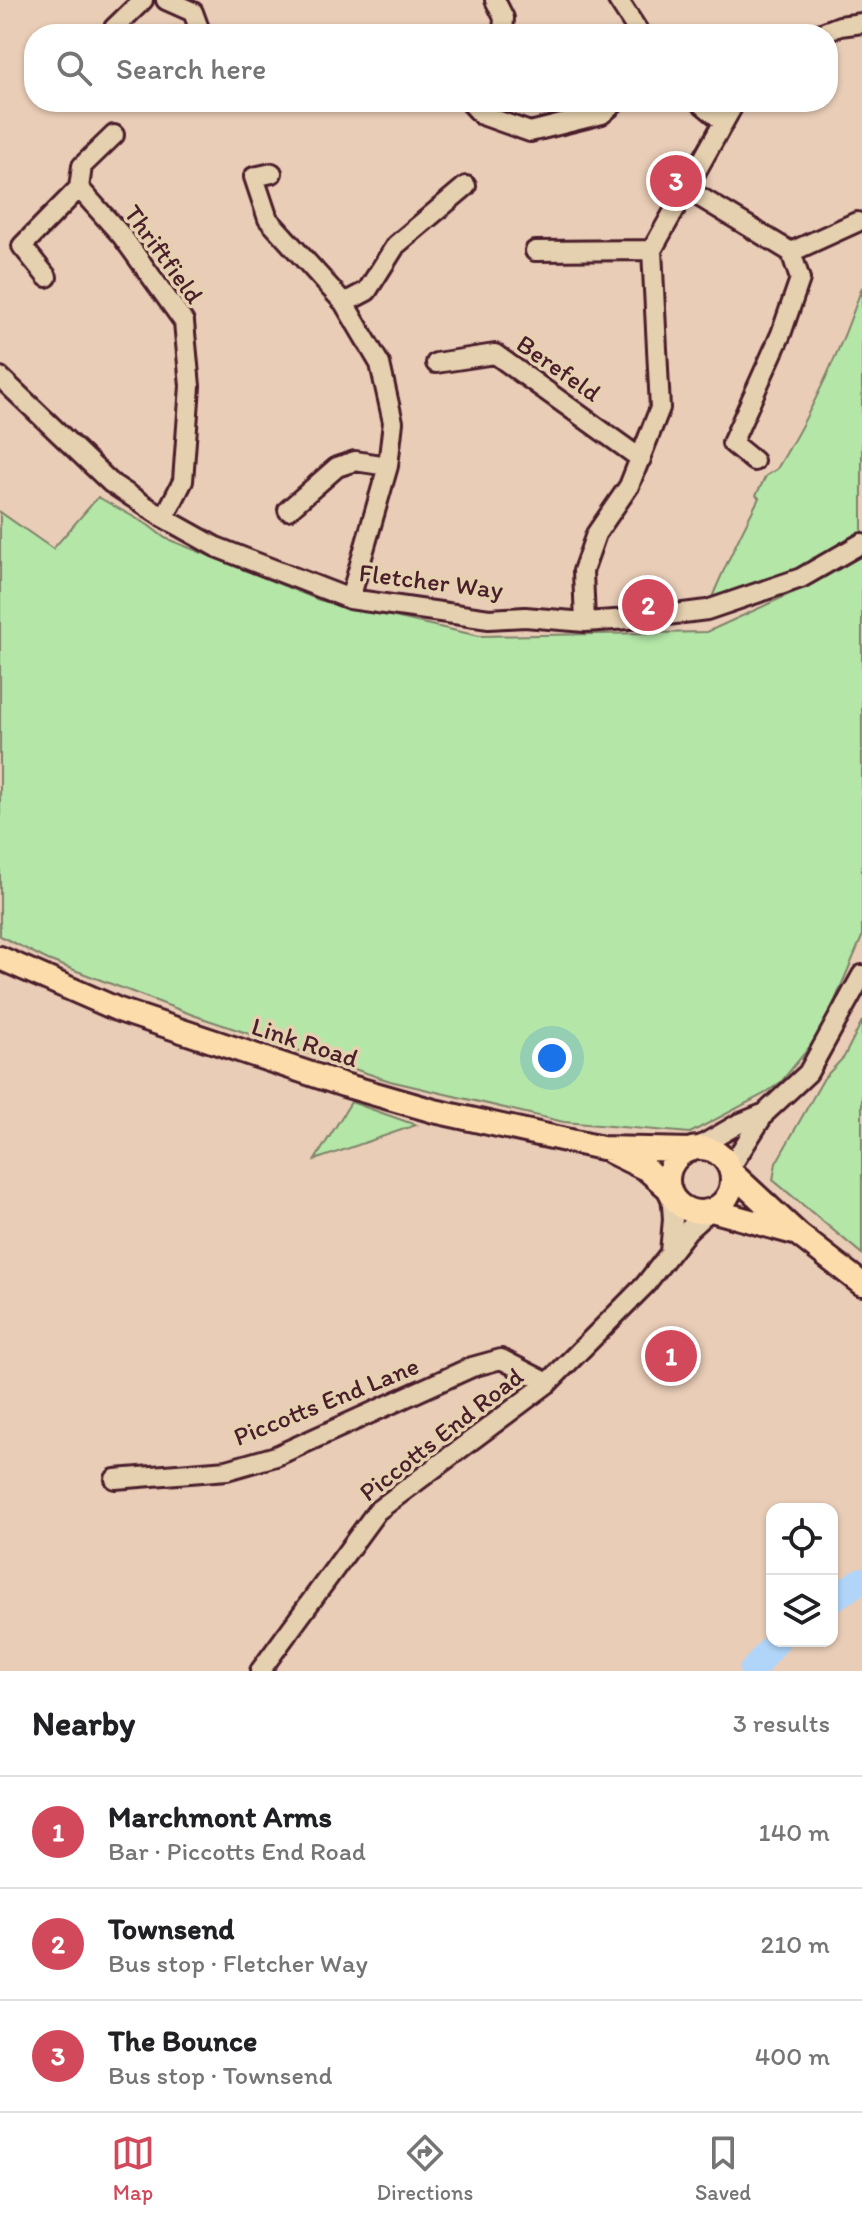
<!DOCTYPE html>
<html lang="en">
<head>
<meta charset="utf-8">
<style>
  :root { --surface:#fff; --page:#f2f2f2; --text:#202124; --muted:#757577; --line:#e0e0e0; --accent:#d1495b }
  body { margin:0; font-family:Itim,sans-serif; background:var(--page); color:var(--text) }
  .controls { position:absolute; right:24px; bottom:24px; display:grid; overflow:hidden; border-radius:16px; box-shadow:0 2px 6px #0004 }
  .controls button { width:72px; height:72px; display:grid; place-items:center; padding:0; border:0; border-bottom:2px solid var(--line); background:var(--surface); color:var(--text); font:40px sans-serif }
  .you { position:absolute; left:552px; top:1058px; width:28px; height:28px; margin:-20px; border:6px solid #fff; border-radius:50%; background:#1a73e8; box-shadow:0 0 0 12px #1a73e833 }
  .badge { display:grid; place-items:center; width:52px; height:52px; border-radius:50%; background:var(--accent); color:#fff; font-size:26px; font-weight:700 }
  .pin { position:absolute; translate:-50% -50%; border:4px solid #fff; box-shadow:0 2px 8px #0006 }
  .list { margin:0; padding:0; list-style:none }
  h2 { display:flex; justify-content:space-between; align-items:center; height:104px; margin:0; padding:0 32px; font-size:34px }
  h2 small { font-size:26px; font-weight:400; color:var(--muted) }
  .list li { display:grid; grid-template-columns:52px 1fr auto; gap:24px; align-items:center; box-sizing:border-box; height:112px; padding:0 32px; border-top:2px solid var(--line) }
  .list b { display:block; font-size:30px; white-space:nowrap }
  .list p { margin:0; font-size:26px; white-space:nowrap; color:var(--muted) }
  .list em { font-size:26px; font-style:normal; color:var(--muted) }
  .icon { flex:none; width:44px; height:44px; fill:none; stroke:currentColor; stroke-width:2; stroke-linecap:round; stroke-linejoin:round }
  .map { position:relative; flex:none; width:862px; height:1671px; overflow:hidden }
  .search { position:absolute; background:var(--surface); box-shadow:0 2px 6px #0004; left:24px; right:24px; top:24px; height:88px; display:flex; align-items:center; gap:20px; box-sizing:border-box; padding:0 28px; border-radius:32px; color:var(--muted); font-size:30px }
  .sheet { height:440px; background:var(--surface) }
  nav { display:flex; justify-content:space-around; align-items:center; box-sizing:border-box; height:112px; border-top:2px solid var(--line); background:var(--surface); font-size:22px; color:var(--muted) }
  nav a { display:grid; justify-items:center; gap:4px }
  nav .on { color:var(--accent) }
  .map>svg:first-child { display:block }
</style>
</head>
<body>
<div class="map">
<svg width="862" height="1671" viewBox="0 0 862 1671">
  <rect width="100%" height="100%" fill="#e9cdb7"/>
  <filter id="ink" filterUnits="userSpaceOnUse"><feTurbulence type="fractalNoise" baseFrequency=".0125" numOctaves="2"/><feDisplacementMap in="SourceGraphic" scale="16" xChannelSelector="R" yChannelSelector="G"/><feConvolveMatrix kernelMatrix="1 2 1 2 8 2 1 2 1" color-interpolation-filters="sRGB"/></filter>
  <g filter="url(#ink)">
    <path fill="#b3e6a7" stroke="#7e8269" stroke-width="2" d="M862,287v256l-155,67c15,-39 33,-75 52,-112l-3,-3 10,-19 11,-7c36,-60 63,-116 85,-182z
      M98,497l50,28 17,13 154,62 160,36 228,-4 107,-49 48,-27v381l-41,96 -40,49 -17,12 -74,39 -126,-11 -174,-41 -197,-66 -145,-55 -48,-24v-424l53,37z
      M862,1021v233l-89,-74 3,-17 48,-85 20,-21z
      M351,1102l65,23 -101,35z"/>
    <g fill="none" stroke-linecap="round" stroke-linejoin="round">
      <path stroke="#b0d5f9" stroke-width="26" d="M832,1599l30,-19
        M752,1671l25,-30"/>
      <g stroke="#4a1f2b" stroke-width="24">
        <path id="minor" d="M166,0l27,12 8,22
          M495,0l9,18 -1,16
          M618,0l22,34
          M114,28l29,-28
          M819,34l21,-8 22,-3
          M470,102l12,13 48,17 72,-18 14,-12
          M700,102l24,20
          M114,135l-32,31 -3,22 43,48 62,86 6,64 -7,95 -19,37
          M272,173l-18,4 14,42 76,84
          M685,188l106,64 9,27 -19,55 -49,109 22,18
          M535,251l117,-1
          M791,252l66,-30
          M47,277l-25,-31 57,-58
          M436,363l59,-9 146,105
          M0,377l111,106 53,35 52,29 134,52 139,20 36,-2 60,5 58,-4 64,-8 94,-32 61,-35
          M288,510l49,-43 18,-6 33,5
          M350,599l38,-133 5,-44 -13,-58 -36,-61 23,-12 29,-46 70,-59
          M585,622l-2,-51 13,-37 33,-48 31,-78 -8,-158 83,-148
          M695,1149l43,-25 27,-11
          M730,1168l35,-55 43,-40 54,-98
          M670,1252l3,-33 -2,-27
          M115,1479l112,-9 49,-14 196,-89 29,-8 47,24
          M260,1671l117,-160 171,-128 97,-98 43,-55 21,-19"/>
      </g>
      <g stroke="#4a1f2b" stroke-width="28">
        <path id="major" d="M0,958l119,52 225,75 90,26 168,37 89,2
          M668 1180a32 32 0 1 1 64 0a32 32 0 1 1-64 0Z
          M611,1152l35,17 24,21
          M731,1172l68,63 63,49
          M711,1210l83,23"/>
      </g>
      <use href="#minor" stroke="#e5d0af" stroke-width="18"/>
      <use href="#major" stroke="#fddcac" stroke-width="22"/>
    </g>
  </g>
  <g text-anchor="middle" stroke-width="7" stroke-linejoin="round" paint-order="stroke">
    <g font-size="26" fill="#4a1f2b" stroke="#e5d0af">
      <text transform="translate(164 254) rotate(54)" y="9">Thriftfield</text>
      <text transform="translate(559 368) rotate(35)" y="9">Berefeld</text>
      <text transform="translate(431 581) rotate(7)" y="9">Fletcher Way</text>
      <text transform="translate(305 1042) rotate(18)" y="9">Link Road</text>
      <text transform="translate(326 1401) rotate(-22)" y="9">Piccotts End Lane</text>
      <text transform="translate(441 1434) rotate(-38)" y="9">Piccotts End Road</text>
    </g>
  </g>
</svg>
<div class="controls">
<button><svg class="icon" aria-label="locate" viewBox="0 0 24 24"><circle cx="12" cy="12" r="6"/><path d="M12 2v4M12 18v4M2 12h4M18 12h4"/></svg></button>
<button><svg class="icon" aria-label="layers" viewBox="0 0 24 24"><path d="M12 4l9 5-9 5-9-5zM3 14l9 5 9-5"/></svg></button>
</div>
<div class="you"></div>
<div class="pin badge" style="left:671px;top:1356px">1</div>
<div class="pin badge" style="left:648px;top:605px">2</div>
<div class="pin badge" style="left:676px;top:181px">3</div>
<div class="search"><svg class="icon" aria-label="search" viewBox="0 0 24 24"><circle cx="10" cy="10" r="6"/><path d="M15 15l6 6"/></svg>Search here</div>
</div>
<section class="sheet">
<h2>Nearby<small>3 results</small></h2>
<ul class="list">
<li><span class="badge">1</span><div><b>Marchmont Arms</b><p>Bar · Piccotts End Road</p></div><em>140 m</em></li>
<li><span class="badge">2</span><div><b>Townsend</b><p>Bus stop · Fletcher Way</p></div><em>210 m</em></li>
<li><span class="badge">3</span><div><b>The Bounce</b><p>Bus stop · Townsend</p></div><em>400 m</em></li>
</ul>
</section>
<nav>
<a class="on"><svg class="icon" aria-label="map" viewBox="0 0 24 24"><path d="M3 6l6-2 6 2 6-2v14l-6 2-6-2-6 2zM9 4v14M15 6v14"/></svg>Map</a>
<a><svg class="icon" aria-label="directions" viewBox="0 0 24 24"><path d="M12 3l9 9-9 9-9-9zM9 14v-3h6M13 9l2 2-2 2"/></svg>Directions</a>
<a><svg class="icon" aria-label="saved" viewBox="0 0 24 24"><path d="M7 4h10v16l-5-4-5 4z"/></svg>Saved</a>
</nav>
</body>
</html>
